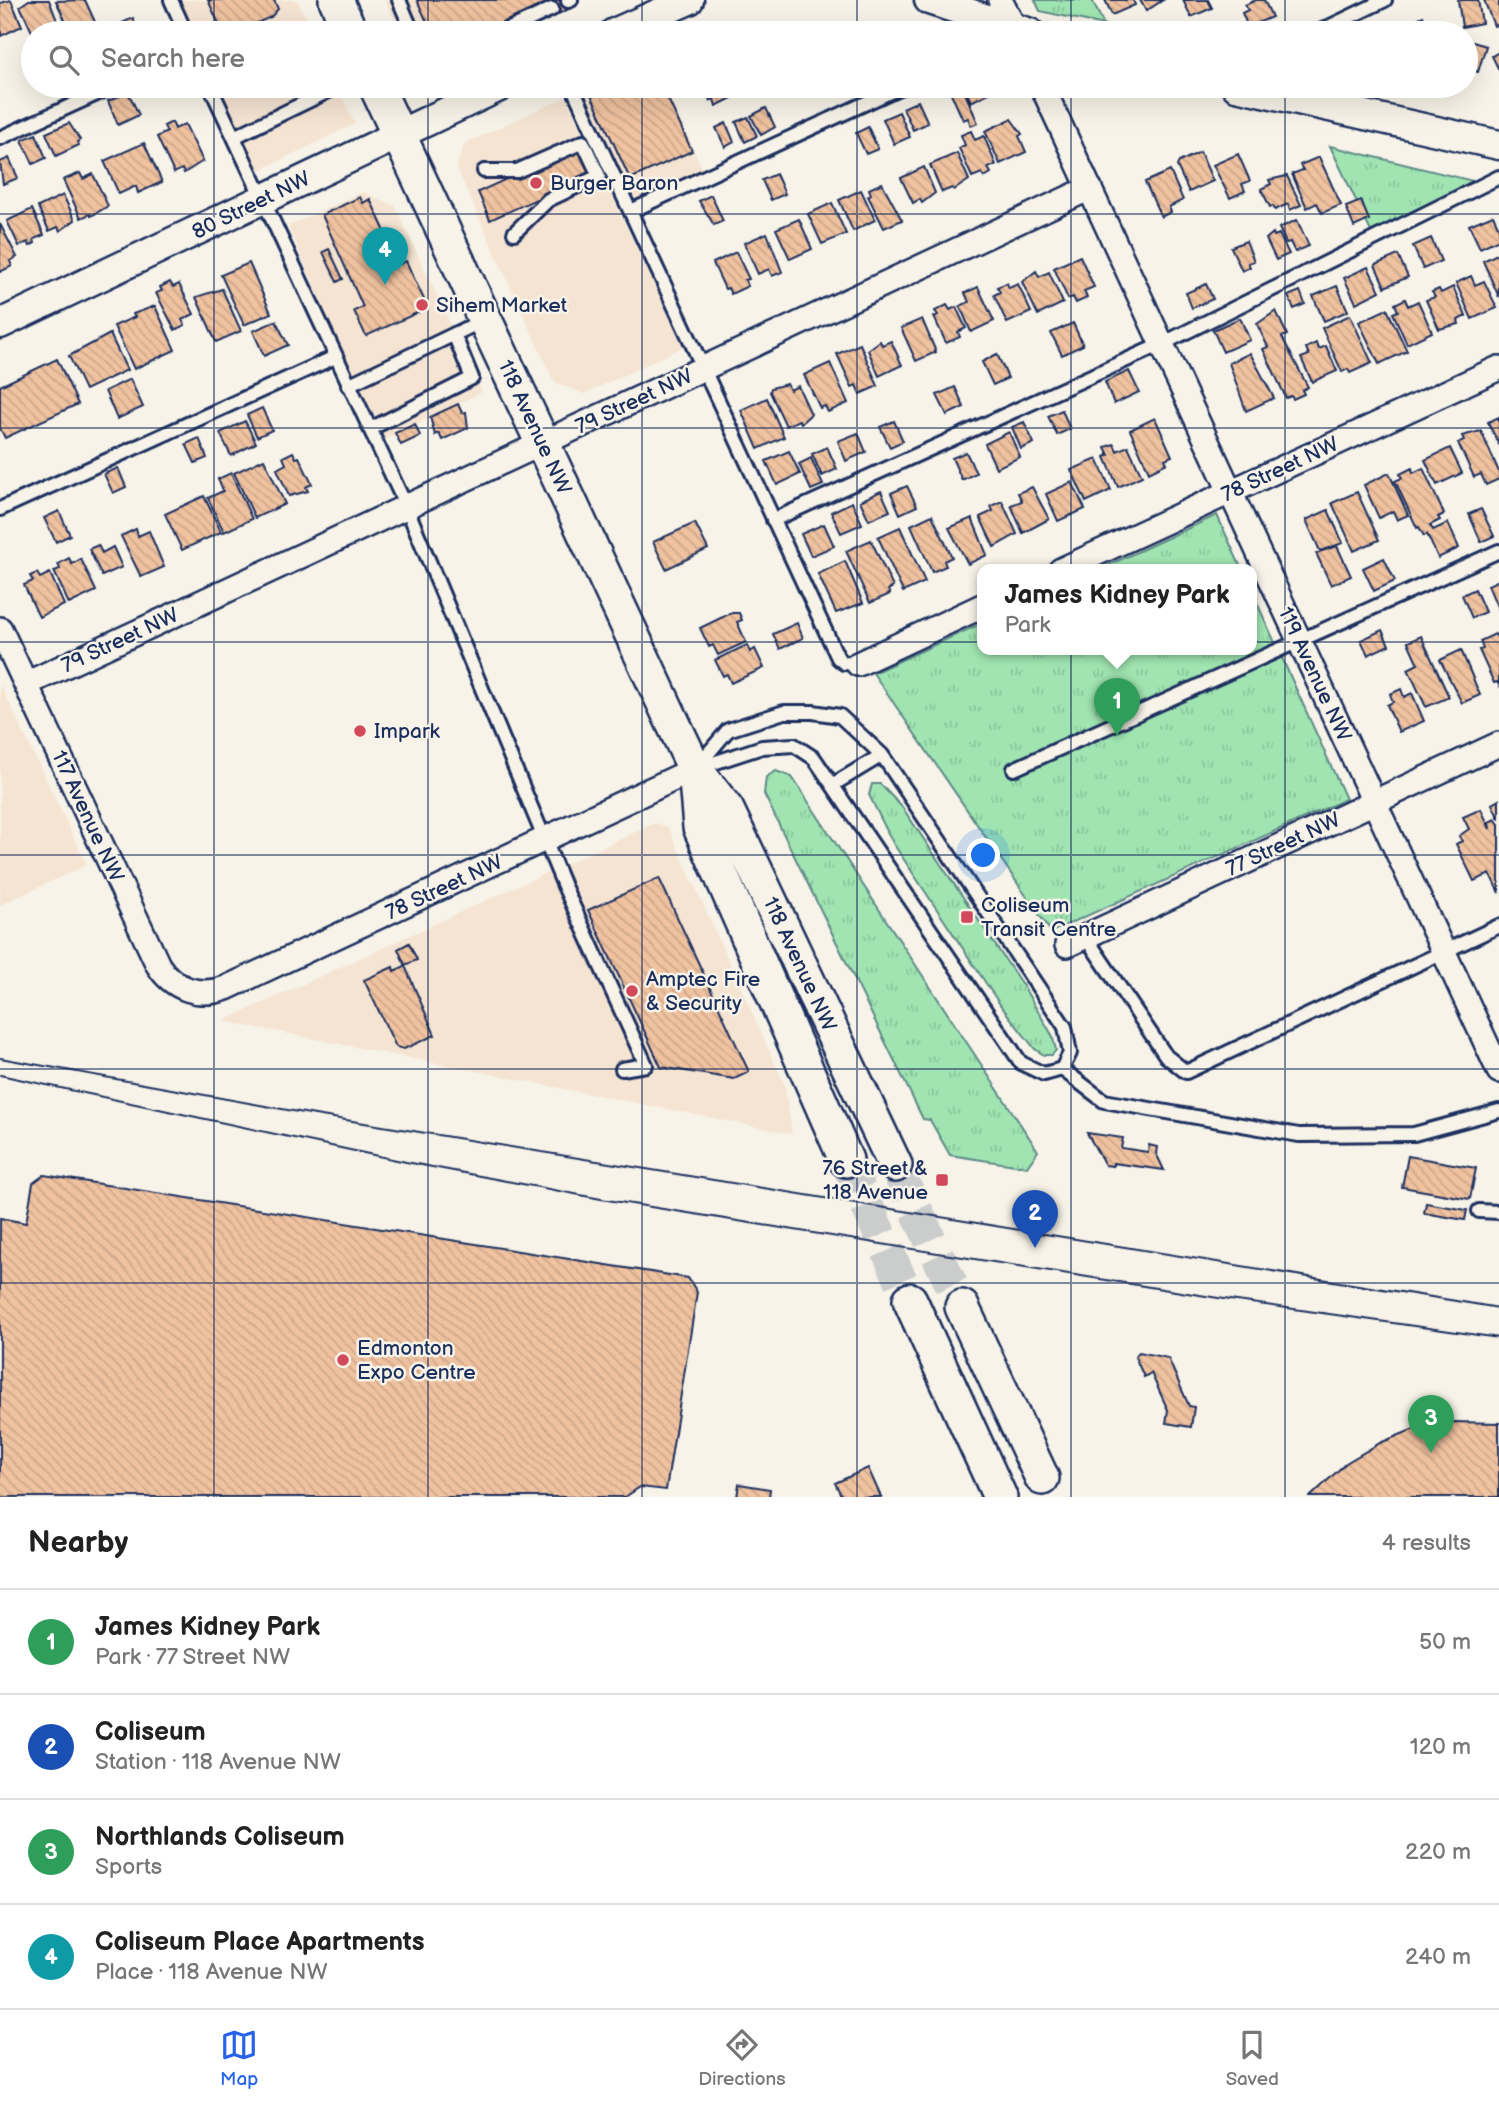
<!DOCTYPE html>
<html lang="en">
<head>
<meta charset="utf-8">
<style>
  :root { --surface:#fff; --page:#f2f2f2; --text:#222; --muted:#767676; --line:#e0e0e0; --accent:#2563eb }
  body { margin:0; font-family:"Balsamiq Sans",sans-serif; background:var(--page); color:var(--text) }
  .you { position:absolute; left:984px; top:856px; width:24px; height:24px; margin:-18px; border:5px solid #fff; border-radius:50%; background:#1a73e8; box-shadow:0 0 0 10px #1a73e833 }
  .badge { display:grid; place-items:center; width:46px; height:46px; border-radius:50%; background:var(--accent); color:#fff; font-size:23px; font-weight:700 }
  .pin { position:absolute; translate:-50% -58px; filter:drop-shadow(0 2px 4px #0008) }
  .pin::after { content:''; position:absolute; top:37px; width:24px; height:21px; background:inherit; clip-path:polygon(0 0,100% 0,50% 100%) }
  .popup { position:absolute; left:977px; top:564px; width:280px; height:91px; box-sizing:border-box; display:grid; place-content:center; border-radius:14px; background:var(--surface); filter:drop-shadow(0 2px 5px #0005); font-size:23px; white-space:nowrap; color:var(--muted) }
  .popup b { font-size:26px; color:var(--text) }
  .popup::after { content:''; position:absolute; left:50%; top:100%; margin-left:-14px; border:14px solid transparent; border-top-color:var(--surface) }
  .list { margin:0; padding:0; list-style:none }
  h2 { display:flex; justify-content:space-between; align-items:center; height:91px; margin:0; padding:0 28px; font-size:30px }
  h2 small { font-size:23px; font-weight:400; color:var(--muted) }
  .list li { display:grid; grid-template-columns:46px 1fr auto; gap:21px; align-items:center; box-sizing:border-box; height:105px; padding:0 28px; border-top:2px solid var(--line) }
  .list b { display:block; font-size:26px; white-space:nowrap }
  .list p { margin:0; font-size:23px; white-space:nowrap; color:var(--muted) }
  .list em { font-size:23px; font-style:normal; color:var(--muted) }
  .icon { flex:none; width:38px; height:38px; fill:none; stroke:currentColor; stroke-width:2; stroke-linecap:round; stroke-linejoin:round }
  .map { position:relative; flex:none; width:1499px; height:1497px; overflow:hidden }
  .search { position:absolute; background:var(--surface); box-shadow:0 7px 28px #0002; left:21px; right:21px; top:21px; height:77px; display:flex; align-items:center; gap:18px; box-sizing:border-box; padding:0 24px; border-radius:38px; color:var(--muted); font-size:26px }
  .sheet { height:511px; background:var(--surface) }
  nav { display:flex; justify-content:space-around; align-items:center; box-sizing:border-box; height:98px; border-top:2px solid var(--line); background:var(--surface); font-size:19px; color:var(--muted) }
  nav a { display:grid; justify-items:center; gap:4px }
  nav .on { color:var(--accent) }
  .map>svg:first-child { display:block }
</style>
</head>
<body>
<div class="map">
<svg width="1499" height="1497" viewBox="0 0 1499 1497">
  <defs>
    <pattern id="grass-tufts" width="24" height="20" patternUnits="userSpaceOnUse" patternTransform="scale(1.75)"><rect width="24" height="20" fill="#a0e5b1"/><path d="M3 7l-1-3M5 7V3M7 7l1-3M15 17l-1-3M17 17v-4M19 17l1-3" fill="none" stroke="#89c59b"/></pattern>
    <pattern id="building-back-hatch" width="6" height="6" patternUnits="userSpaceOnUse" patternTransform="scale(1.75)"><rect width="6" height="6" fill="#f0c29f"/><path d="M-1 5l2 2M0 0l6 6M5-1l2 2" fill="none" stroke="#cda78b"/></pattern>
  </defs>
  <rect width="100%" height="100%" fill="#f7f3e8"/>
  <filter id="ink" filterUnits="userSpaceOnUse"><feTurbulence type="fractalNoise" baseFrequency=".0143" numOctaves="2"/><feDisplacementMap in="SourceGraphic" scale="14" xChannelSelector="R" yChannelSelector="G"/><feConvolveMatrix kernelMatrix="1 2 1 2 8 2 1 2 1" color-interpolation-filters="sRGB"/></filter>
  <g filter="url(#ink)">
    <path fill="#f5e4d2" d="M179,0h118l16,33h-119z
      M385,0h196l-72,33h-108z
      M218,86h119l18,38 -97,47z
      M579,86h85l39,84 -70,32z
      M566,97l117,250 -99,47 -30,-12 -98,-215 9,-24z
      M363,192l32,14 87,186 -100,49 -94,-215z
      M0,684l87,181 -87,40z
      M655,823l13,4 117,259 7,48 -569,-113z"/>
    <path fill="url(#grass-tufts)" stroke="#5e8a88" stroke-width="2" d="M1035,0h57l12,25 -64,-14z
      M1330,146l143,35 -101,53z
      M1217,515l25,55h-144z
      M1252,592l94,207 -295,133 -178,-259 109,-50v27h270z
      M776,771l16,6 246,374 -11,16 -77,-12 -20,-35 -7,-1 -159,-325 2,-17z
      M872,784h8l22,23 121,179 29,49 4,15 -4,5h-8l-9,-6 -34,-43 -108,-163 -24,-48z"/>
    <path fill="url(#building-back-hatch)" stroke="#1b2f5e" stroke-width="2" d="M11,0l11,26 -21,10 -1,-33z
      M29,0h20l12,31 -28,3 -13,-28z
      M85,0l10,22 -7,3 3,6 -10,2 -2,-4 -8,4 -15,-32z
      M208,0h66l4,9 -7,8 -21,9 -4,-2 -23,9z
      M417,0h150l4,8 -17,8 -6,-14 -68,31h-48z
      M1105,0h28l2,5 -23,10z
      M1140,0h23l-17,11z
      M1183,0h25l4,8 -21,9z
      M1256,0h8l8,17 -24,10 -6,-14 6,-3 -3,-5z
      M1458,0h20l4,23 -20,4z
      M1484,0h15v24l-5,2z
      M1423,16l6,17h-43z
      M133,18l6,15h-17l-4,-8z
      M1466,40l20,6 -8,26 -12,-4z
      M1499,52v18l-7,-14z
      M587,86h75l30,65 -62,28z
      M703,86h32l1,3 -7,3 3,6 -16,8 -2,-7 -4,2z
      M962,86l16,37 -7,3 -3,-8 -5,2 -13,-29z
      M964,86h25l2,6 -20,10z
      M128,92l11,23 -21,10 -10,-24z
      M918,101l10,22 -15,7 -10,-22z
      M766,108l9,19 -14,8 -10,-19z
      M899,112l11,25 -16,7 -11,-25z
      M748,117l9,19 -12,6 -9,-20z
      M1011,119l11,15 -3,2 7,16 -26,12 -15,-33z
      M172,122l3,7 10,-5 18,37 -19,12 -2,-4 -8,4 -17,-36 10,-5 -3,-6z
      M69,123l11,17 -3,2 2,3 -23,11 -10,-23z
      M726,123l8,19 -9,5 -9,-19z
      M868,127l10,22 -12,5 -10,-21z
      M971,131l4,9 9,-4 12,29 -8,3 3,5 -7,4 -2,-4 -10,4 -13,-29 6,-3 -4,-10z
      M36,134l10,24 -13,6 -11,-24z
      M144,143l18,39 -24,11 -2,-7 -17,8 -15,-33z
      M581,145l13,28 -104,47 -12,-28z
      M1200,152l13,29 -24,11 -12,-26 2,-4z
      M957,153l12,27 -15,10 -2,-2 -10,4 -12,-27z
      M1238,154l12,27 -8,3 3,7 -15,7 -17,-33z
      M1319,157l22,48 -19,8 -5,-10 -10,5 -15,-34 11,-4 -3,-5z
      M9,158l9,20 -15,6 -3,-22z
      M924,167l11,26 -13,10 -2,-4 -7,4 -12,-25z
      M1170,171l13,29 -14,7 2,5 -10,5 -16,-35z
      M80,173l3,6 10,-5 15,32 -17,10 -1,-2 -9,4 -18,-38z
      M776,174l9,20 -14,6 -9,-20z
      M1287,176l14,29 -11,5 -2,-6 -13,6 -2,-4 -3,1 -9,-18 10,-5 -2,-4z
      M882,183l20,37 -18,8 -16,-32 3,-2 -2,-5z
      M861,190l14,30 -22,11 -14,-31z
      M63,195l12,25 -15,11 -2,-4 -9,4 -11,-24z
      M711,195l12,26 -9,4 -15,-24z
      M360,197l3,6 7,-4 30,65 6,-3 22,47 -62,28 -12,-25 9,-4 -41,-92z
      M1361,201l8,19 -15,7 -8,-20z
      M832,203l14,31 -24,10 -14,-30z
      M32,209l12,26 -10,4 1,4 -5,3 -2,-4 -9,4 -12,-25z
      M1493,215l6,13v11l-19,9 -11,-23z
      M799,219l13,30 -22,10 -14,-30z
      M1297,220l12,26 -14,6 -5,-10 -4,1 -7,-15z
      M0,224l17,33 -7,4 2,5 -12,6z
      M767,233l15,39 -10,4 -3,-7 -11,5 -14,-31z
      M1273,233l1,3 5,-2 10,20 -13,6 -10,-21z
      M1431,238l10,23 -18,8 -10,-23z
      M1246,241l8,20 -6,2 2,4 -8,4 -11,-24z
      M329,249l14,30 -6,3 -14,-30z
      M736,252l13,27 -4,1 3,6 -17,8 -3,-6 -3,1 -12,-26z
      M1499,253v44l-16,-36z
      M1398,255l10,22 -23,10 -10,-22z
      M1080,256l14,31 -10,4 3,7 -11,5 -3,-6 -5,2 -14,-31z
      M249,263l22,50 -27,12 -23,-50z
      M1368,267l12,24 -24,12 -12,-25z
      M1036,271l3,6 10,-5 14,31 -25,12 -16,-33z
      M1471,276l4,9 9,-4 13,27 -25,11 -16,-36z
      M170,282l3,5 6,-3 15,30 -12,6 3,5 -10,5 -19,-37 6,-2 -2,-4z
      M1007,283l2,5 9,-4 13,28 -24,11 -13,-28 6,-3 -3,-5z
      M1206,284l7,15 -21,9 -6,-15z
      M1337,286l11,25 -24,10 -11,-25z
      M978,287l16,34 -23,11 -11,-26 9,-4 -4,-9z
      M1453,287l13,29 -8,4 1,4 -20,5 -13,-29 9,-3 -3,-5 7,-3 2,4z
      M222,289l19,42 -25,11 -20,-45z
      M1300,291l5,13 -11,5 -6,-13z
      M1405,299l3,7 10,-5 14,31 -25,12 -14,-31 5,-2 -3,-7z
      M947,305l3,5 6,-3 10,21 -8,4 2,5 -14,6 -12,-26 4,-2 -3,-4z
      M155,306l20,44 -41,19 -20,-43 21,-9 -2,-3z
      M1387,309l20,42 -28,13 -20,-42z
      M1276,311l11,24 -5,2 26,50 -6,3 2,4 -11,5 -2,-3 -5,2 -23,-49 5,-2 -11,-23z
      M1350,315l22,48 -22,10 -2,-4 -6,3 -20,-44z
      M1240,318l10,22 -27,12 -10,-22z
      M922,319l14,33 -20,9 -15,-33z
      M276,321l12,24 -24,11 -11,-25z
      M1073,323l10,22 -21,10 -11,-22z
      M110,334l17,36 -42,20 -16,-34z
      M880,341l2,4 9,-4 11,24 -23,11 -11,-26z
      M1316,343l3,6 7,-3 11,25 -25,11 -11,-24 8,-3 -3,-7z
      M860,344l18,42 -18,8 -4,-9 -4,2 -15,-33z
      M1250,353l24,45 -28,13 -17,-48z
      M997,354l11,24 -15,7 -11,-23z
      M57,359l21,45 -73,34 -5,-10v-42z
      M830,363l18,40 -20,9 -3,-6 -5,2 -16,-33z
      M1129,371l10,21 -25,12 -9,-22z
      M130,379l13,28 -26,12 -12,-28z
      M787,384l3,6 8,-4 13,28 -10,9 -2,-3 -13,6 -16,-34 1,-4z
      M955,387l9,20 -17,8 -10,-20z
      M767,398l17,39 -26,12 -17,-39z
      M458,404l4,9 4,-1 2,16 -26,12 -3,-7 -4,2 -5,-18z
      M262,408l10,22 -15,7 -10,-22z
      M1062,410l8,19 -13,6 -9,-19z
      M1499,417v28l-11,-23z
      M1155,418l17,38 -7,3 2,4 -18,9 -19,-42z
      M245,421l11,22 -25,13 -11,-23z
      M894,421l9,20 -13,6 -10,-20z
      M1024,422l10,21 -13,6 -9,-22z
      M415,424l5,12 -19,9 -6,-12z
      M1481,431l18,41v7l-13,6 -5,-11 -7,3 -16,-34 6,-3 -2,-4z
      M1009,432l11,25 -24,11 -11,-24z
      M858,433l8,19 -20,9 -8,-20z
      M199,438l8,20 -12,5 -9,-19z
      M1114,444l3,7 11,-5 14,30 -24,11 -13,-30 4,-2 -4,-8z
      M827,447l10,22 -15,7 -10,-22z
      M1450,448l12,25 -25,12 -12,-25z
      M789,451l11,23 -23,11 -11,-24z
      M293,452l3,6 3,-1 13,27 -6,3 2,4 -19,5 -12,-27 9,-5 -3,-7z
      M966,452l10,21 -14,7 -10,-22z
      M811,458l12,27 -12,5 -12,-26z
      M264,459l21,45 -30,14 -21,-45z
      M1097,459l14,31 -25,12 -15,-32z
      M118,468l8,19 -13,6 -9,-19z
      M1412,468l1,5 10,-5 21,46 -6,3 2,3 -10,5 3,5 15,-7 11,25 -21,10 -11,-24 -3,2 -5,-9 -2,1 -22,-47 7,-3 -2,-4z
      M231,473l21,46 -28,13 -16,-34 15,-7 -5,-12z
      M1389,473l19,42 -11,5 -4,-9 -14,7 -15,-33z
      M1072,482l13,27 -27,12 -12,-27z
      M907,486l10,20 -17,8 -9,-21z
      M1032,487l17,32 -26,14 -12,-28 11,-4 -4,-8z
      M881,491l9,20 -21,9 -9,-19z
      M1357,492l22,48 -25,11 -22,-48z
      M204,496l17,36 -39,18 -17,-36z
      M1002,501l15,33 -23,13 -14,-30 13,-6 -2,-5z
      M852,502l10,22 -21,9 -10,-21z
      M1481,509l13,27 -13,6 -12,-28z
      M1328,510l15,33 -23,8 -14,-31z
      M59,511l11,24 -14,7 -12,-24z
      M932,515l20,42 -8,4 2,5 -14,6 -21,-47z
      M972,518l15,37 -19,9 -19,-36z
      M695,523l13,26 -42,20 -13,-27z
      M824,524l10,22 -23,10 -10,-22z
      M900,527l25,55 -22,10 -25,-55z
      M136,529l2,7 11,-5 15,36 -23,10 -20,-41z
      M871,540l22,47 -5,3 2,4 -20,9 -24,-52z
      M98,545l4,8 11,-6 9,20 -20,9 -13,-27z
      M1337,546l14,30 -20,9 -15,-32z
      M69,558l3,6 9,-5 15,32 -27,13 -15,-33 6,-2 -2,-5z
      M1384,558l11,23 -21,10 -11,-23z
      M845,561l18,42 -27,10 -18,-39z
      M37,573l3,5 10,-5 14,32 -25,12 -15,-32 9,-4 -3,-5z
      M1499,580v29h-1l-10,-24z
      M1475,589l10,23 -13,6 -10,-23z
      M731,613h8l3,7 -5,2 9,20 -28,13 -5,-10 -4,2 -9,-19z
      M797,623l6,15 -23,11 -7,-15z
      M1382,630l7,15 -21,10 -7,-15z
      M1495,634l4,7v44l-2,-3 -3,1 -15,-33 4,-1 -3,-8z
      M1421,636l28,61 -23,10 -18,-38 10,-5 -10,-22z
      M747,645l3,7 5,-3 9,19 -33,15 -4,-9 -4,2 -8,-16z
      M1461,650l19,45 -18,8 -22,-43z
      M1401,689l3,8 8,-4 12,28 -25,11 -12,-27 6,-3 -3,-8z
      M1499,800v19l-7,-15z
      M1481,809l9,20 -1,-7 6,-3 4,5v69l-9,-19 -16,7 -18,-37 6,-3 -3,-5 10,-7 -6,-12z
      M659,878l90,194 -15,7 -73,-12 -73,-157z
      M409,943l8,17 -12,5 -7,-16z
      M405,966l30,69 -31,14 -8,-2 -32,-67 29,-13 1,4z
      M1087,1133l36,5 -2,10 27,4 1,-7 8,2 -1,6 8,17 -51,-7v3l-8,-1z
      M1408,1156l68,12 -6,31 -68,-12z
      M44,1175l644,103 9,14 -31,198 -26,-3 -15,10h-625v-279l26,5 7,-40z
      M1426,1203l41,7 -2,10 -41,-7z
      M1139,1352l29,6 21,48 5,1 -3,20 -25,-4 2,-13 -17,-37 -7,4 -9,-20z
      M1453,1422l46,1v74h-189l36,-34 34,-20 34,-14z
      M868,1468l13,29h-39l-7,-14z
      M739,1484l31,5 -1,8h-32z"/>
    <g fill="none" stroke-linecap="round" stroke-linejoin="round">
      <path stroke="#cbcccc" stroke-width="33" stroke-dasharray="33 17" stroke-linecap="butt" d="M846,1160l64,140
        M895,1165l67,142"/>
      <g stroke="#1b2f5e" stroke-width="18">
        <path id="service" d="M171,0l15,33
          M399,0l14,33
          M568,1l3,-1
          M320,33l25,-11
          M501,33l51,-24
          M1316,33l69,-33
          M210,86l196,420 158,380 82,179 -24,4
          M572,86l266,572 6,5 14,1
          M234,137l105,-51
          M0,138l114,-52
          M484,171h33l66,-29 16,34 -51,24 -34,33
          M631,211l272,-125
          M348,385l136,-65
          M370,429l102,-51 -18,-44
          M0,509l335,-152
          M773,520l389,-176 337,-167
          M784,712h29l27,4 42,39 183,272 5,26 -8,16 -18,5 -23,-11 -207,-305 -20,-13 -32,2 -67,22 33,-39z
          M1014,769l485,-218
          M834,784l48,-29
          M1085,936l81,120 20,16 313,-146
          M1062,1069l42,32 195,34 115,-1 85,-23
          M1479,1211l20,1"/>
      </g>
      <g stroke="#1b2f5e" stroke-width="28">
        <path id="minor" d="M1000,0l17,33
          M1042,86l457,985
          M1061,570l438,-202
          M0,629l158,336c15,24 41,33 68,23l469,-219
          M858,664l124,-58
          M26,684l1064,-496
          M1067,945l432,-201"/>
      </g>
      <g stroke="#1b2f5e" stroke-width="33">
        <path id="tertiary" d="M929,0l101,33
          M614,33l75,-33
          M1236,86l263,59
          M0,324l501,-238"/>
      </g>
      <g stroke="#1b2f5e" stroke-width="38">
        <path id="secondary" d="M336,0l15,33
          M376,86l298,639 21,44 32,41 168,355
          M695,769l5,58 146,333
          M910,1300l90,197
          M962,1307l80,171"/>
      </g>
      <use href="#service" stroke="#f7f3e8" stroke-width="12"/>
      <use href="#minor" stroke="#f7f3e8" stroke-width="23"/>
      <use href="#tertiary" stroke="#f7f3e8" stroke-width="28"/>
      <use href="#secondary" stroke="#f7f3e8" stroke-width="33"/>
      <path stroke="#1b2f5e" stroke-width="2" d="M0,1058l315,57 1184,193
        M0,1075l406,87 195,37 636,102 262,37"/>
    </g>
  </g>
  <path fill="none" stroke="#1b2f5e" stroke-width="2" stroke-opacity="0.55" d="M214,0v33M428,0v33M642,0v33M857,0v33M1071,0v33M1285,0v33M214,86v1411M428,86v1411M642,86v1411M857,86v1411M1071,86v1411M1285,86v1411M0,214h1499M0,428h1499M0,642h1499M0,855h1499M0,1069h1499M0,1283h1499"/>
  <g fill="#d1495b" stroke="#f7f3e8" stroke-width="2.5">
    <circle cx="536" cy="183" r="7"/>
    <circle cx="422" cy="305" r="7"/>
    <circle cx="360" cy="731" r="7"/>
    <rect x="960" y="910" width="14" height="14" rx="3.5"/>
    <circle cx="632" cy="991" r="7"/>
    <rect x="935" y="1173" width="14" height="14" rx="3.5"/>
    <circle cx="343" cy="1360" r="7"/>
  </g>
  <g text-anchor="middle" stroke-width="5" stroke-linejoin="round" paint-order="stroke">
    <g font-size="21" fill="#1b2f5e" stroke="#f7f3e8" text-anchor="start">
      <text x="550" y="190">Burger Baron</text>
      <text x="436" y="312">Sihem Market</text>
      <text x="374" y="738">Impark</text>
      <text x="981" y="912">Coliseum<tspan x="981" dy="24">Transit Centre</tspan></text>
      <text x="646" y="986">Amptec Fire<tspan x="646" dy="24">&amp; Security</tspan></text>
      <text x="928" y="1175" text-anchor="end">76 Street &amp;<tspan x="928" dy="24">118 Avenue</tspan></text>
      <text x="357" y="1355">Edmonton<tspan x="357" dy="24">Expo Centre</tspan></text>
    </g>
    <g font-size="21" fill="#1b2f5e" stroke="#f7f3e8">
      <text transform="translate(251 205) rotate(-26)" y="7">80 Street NW</text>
      <text transform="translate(634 401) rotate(-25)" y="7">79 Street NW</text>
      <text transform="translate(535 427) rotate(65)" y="7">118 Avenue NW</text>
      <text transform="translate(1280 469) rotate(-25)" y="7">78 Street NW</text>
      <text transform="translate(120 640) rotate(-25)" y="7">79 Street NW</text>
      <text transform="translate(1315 674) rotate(65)" y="7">119 Avenue NW</text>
      <text transform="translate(88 816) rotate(65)" y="7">117 Avenue NW</text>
      <text transform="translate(1283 844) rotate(-25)" y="7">77 Street NW</text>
      <text transform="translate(444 887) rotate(-25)" y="7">78 Street NW</text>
      <text transform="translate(800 964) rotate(65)" y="7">118 Avenue NW</text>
    </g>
  </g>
</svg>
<div class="you"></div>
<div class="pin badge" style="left:1117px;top:736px;background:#2e9e5b">1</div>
<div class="popup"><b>James Kidney Park</b>Park</div>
<div class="pin badge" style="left:1035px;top:1248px;background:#1a4fb4">2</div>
<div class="pin badge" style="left:1431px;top:1453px;background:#2e9e5b">3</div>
<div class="pin badge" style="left:385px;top:285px;background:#0f9aa8">4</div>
<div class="search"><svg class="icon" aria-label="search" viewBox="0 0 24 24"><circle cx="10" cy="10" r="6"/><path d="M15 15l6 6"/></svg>Search here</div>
</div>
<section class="sheet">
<h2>Nearby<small>4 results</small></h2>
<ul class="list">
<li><span class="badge" style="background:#2e9e5b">1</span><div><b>James Kidney Park</b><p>Park · 77 Street NW</p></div><em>50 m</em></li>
<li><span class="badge" style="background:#1a4fb4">2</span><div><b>Coliseum</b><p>Station · 118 Avenue NW</p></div><em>120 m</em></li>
<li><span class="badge" style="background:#2e9e5b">3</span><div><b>Northlands Coliseum</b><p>Sports</p></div><em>220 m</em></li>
<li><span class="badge" style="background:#0f9aa8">4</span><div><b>Coliseum Place Apartments</b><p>Place · 118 Avenue NW</p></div><em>240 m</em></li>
</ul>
</section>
<nav>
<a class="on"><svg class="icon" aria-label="map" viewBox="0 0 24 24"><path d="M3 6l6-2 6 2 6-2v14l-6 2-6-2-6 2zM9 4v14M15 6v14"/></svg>Map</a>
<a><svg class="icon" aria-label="directions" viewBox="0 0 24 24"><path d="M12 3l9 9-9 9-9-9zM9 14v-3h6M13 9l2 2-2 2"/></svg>Directions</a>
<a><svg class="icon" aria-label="saved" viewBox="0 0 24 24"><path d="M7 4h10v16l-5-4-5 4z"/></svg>Saved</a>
</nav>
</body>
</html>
